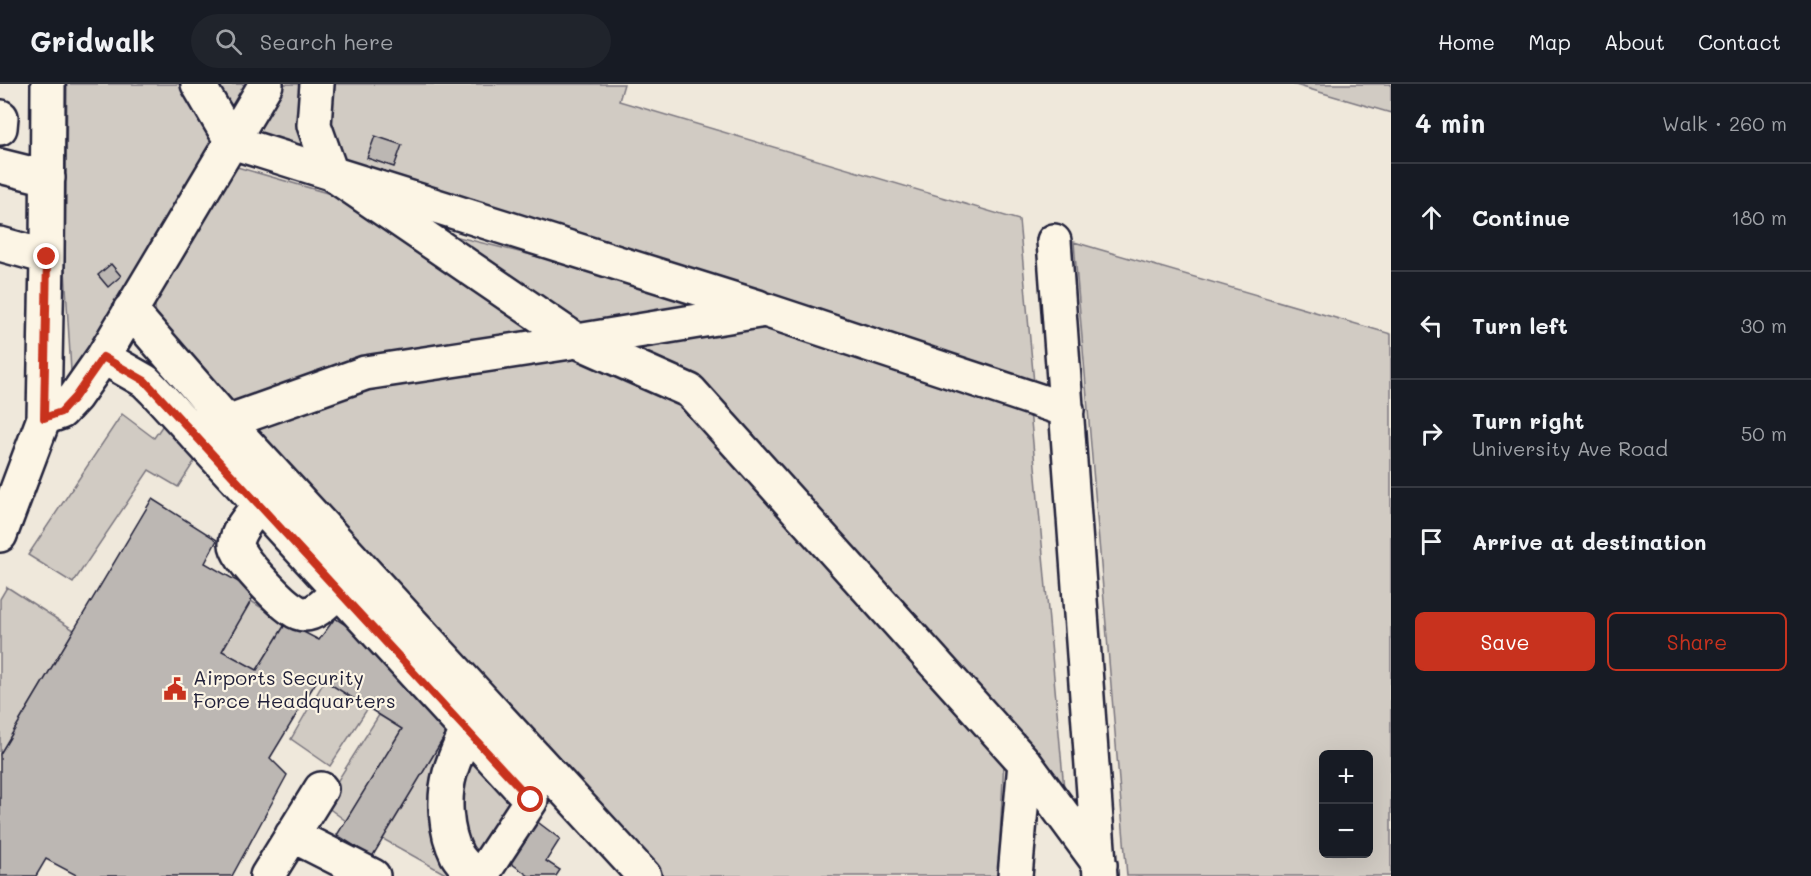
<!DOCTYPE html>
<html lang="en">
<head>
<meta charset="utf-8">
<style>
  :root { --surface:#171b24; --page:#20242c; --text:#f1f3f6; --muted:#9ea1a6; --line:#363941; --accent:#c8321e }
  body { margin:0; font-family:Mali,sans-serif; background:var(--page); color:var(--text) }
  .controls { position:absolute; right:18px; bottom:18px; display:grid; overflow:hidden; border-radius:9px; box-shadow:0 6px 24px #0002 }
  .controls button { width:54px; height:54px; display:grid; place-items:center; padding:0; border:0; border-bottom:2px solid var(--line); background:var(--surface); color:var(--text); font:30px sans-serif }
  .stop { position:absolute; width:18px; height:18px; margin:-14px; border:4px solid #c8321e; border-radius:50%; background:#fff }
  .stop.end { background:#c8321e; border-color:#fff; box-shadow:0 2px 6px #0008 }
  .list { margin:0; padding:0; list-style:none }
  h2 { display:flex; justify-content:space-between; align-items:center; height:78px; margin:0; padding:0 24px; font-size:26px }
  h2 small { font-size:20px; font-weight:400; color:var(--muted) }
  .list li { display:grid; grid-template-columns:39px 1fr auto; gap:18px; align-items:center; box-sizing:border-box; height:108px; padding:0 24px; border-top:2px solid var(--line) }
  .list b { display:block; font-size:22px; white-space:nowrap }
  .list p { margin:0; font-size:20px; white-space:nowrap; color:var(--muted) }
  .list em { font-size:20px; font-style:normal; color:var(--muted) }
  .actions { display:flex; gap:12px; padding:18px 24px }
  .actions a { flex:1; padding:14px 0; border:2px solid var(--accent); border-radius:9px; text-align:center; font-size:21px; color:var(--accent) }
  .actions .main { background:var(--accent); color:#fff }
  .icon { flex:none; width:33px; height:33px; fill:none; stroke:currentColor; stroke-width:2; stroke-linecap:round; stroke-linejoin:round }
  .map { position:relative; flex:none; width:1391px; height:792px; overflow:hidden }
  header { display:flex; align-items:center; gap:36px; box-sizing:border-box; height:84px; padding:0 30px; background:var(--surface); border-bottom:2px solid var(--line) }
  header strong { font-size:28px }
  nav { display:flex; gap:33px; margin-inline-start:auto; font-size:21px }
  .search { width:420px; height:54px; background:var(--page); display:flex; align-items:center; gap:15px; box-sizing:border-box; padding:0 21px; border-radius:33px; color:var(--muted); font-size:22px }
  main { display:flex }
  aside { flex:1; background:var(--surface) }
  .map>svg:first-child { display:block }
</style>
</head>
<body>
<header>
<strong>Gridwalk</strong>
<div class="search"><svg class="icon" aria-label="search" viewBox="0 0 24 24"><circle cx="10" cy="10" r="6"/><path d="M15 15l6 6"/></svg>Search here</div>
<nav><a>Home</a><a>Map</a><a>About</a><a>Contact</a></nav>
</header>
<main>
<div class="map">
<svg width="1391" height="792" viewBox="0 0 1391 792">
  <rect width="100%" height="100%" fill="#efe8db"/>
  <filter id="ink" filterUnits="userSpaceOnUse"><feTurbulence type="fractalNoise" baseFrequency=".0167" numOctaves="2"/><feDisplacementMap in="SourceGraphic" scale="12" xChannelSelector="R" yChannelSelector="G"/><feConvolveMatrix kernelMatrix="1 2 1 2 8 2 1 2 1" color-interpolation-filters="sRGB"/></filter>
  <g filter="url(#ink)">
    <path fill="#d1cbc3" stroke="#7a767f" stroke-width="1.5" fill-rule="evenodd" d="M67,0h118l35,51 -113,186 -36,50 -6,-101z
      M213,0h38l-18,29z
      M277,0h29l8,79 -57,-22 -3,-18z
      M325,0h299l-5,17 400,119 16,174 -692,-228 -17,-26z
      M1292,0h99v29z
      M237,83l104,30 214,139 -325,76 -73,-84 -3,-34z
      M438,148l295,73 -155,26z
      M1074,158l317,92v542h-264zM1324,670h44v100h-44z
      M754,239l276,87 35,390 -366,-413 -97,-44z
      M572,270l99,42 180,182 153,181 -6,117h-343l-408,-450 106,-40z
      M122,330l32,24 11,-16 34,32 -21,33 -29,-17 -76,113 -45,-28z
      M7,503l67,43 -74,124v-155z
      M251,517l35,22 -29,47 -35,-19z
      M325,596l43,28 -38,58 -39,-27z
      M379,631l23,14 -56,92 -23,-17z
      M449,645l-14,68 14,79 -66,-37z
      M470,675l40,44 -24,53 -17,-6 -13,-66z"/>
    <path fill="#bcb7b3" stroke="#22223b" stroke-width="1.5" d="M375,52l27,9 -8,22 -27,-9z
      M111,180l10,12 -13,11 -10,-12z
      M152,415l65,41 -12,23 51,29 -34,59 35,19 29,-47 33,17 16,-22 17,11 97,100 -77,128 -35,-22 65,-106 -83,-52 -49,81 17,17 -55,101h-154l-32,-17 -10,17h-36v-122z
      M535,736l25,19 -14,22 14,9 -4,6h-27l-21,-15z"/>
    <g fill="none" stroke-linecap="round" stroke-linejoin="round">
      <g stroke="#22223b" stroke-width="38">
        <path id="minor" d="M198,0l34,58 526,165
          M317,0l-3,41 17,48 246,168 113,50 335,372 -10,113
          M0,44l1,-11
          M0,82l48,12
          M1054,157l46,635
          M0,160l47,13
          M130,226l97,112 417,454
          M103,273l42,24 9,9 377,410 -50,76
          M44,334l17,-6 14,-15 28,-40 163,-273
          M227,338l138,-49 212,-32 188,-31 302,100
          M259,421c-8,11 -22,25 -23,39 -1,12 45,58 56,65 4,3 9,5 13,5 12,0 25,-16 34,-23
          M0,451l44,-117 3,-161 1,-173
          M467,646c-6,14 -13,28 -17,43 -7,25 -5,58 7,82 4,7 12,14 18,21
          M1025,679l75,102
          M292,751l81,41
          M267,792l54,-87"/>
      </g>
      <use href="#minor" stroke="#fcf5e5" stroke-width="33"/>
    </g>
  </g>
  <g fill="none" stroke-linecap="round" stroke-linejoin="round" filter="url(#ink)">
    <path stroke="#c8321e" stroke-width="8" d="M47,173l-3,161 17,-6 14,-15 28,-40 42,24 386,419"/>
  </g>
  <defs>
    <g id="civic-bare" transform="scale(1.8)"><path d="M-.6-6.5H3V-4.5H.6V-3L4-1V1h2V6H-6V1h2V-1L-.6-3ZM-1.2 2.5V6h2.4V2.5Z" fill="#c8321e" stroke="#fcf5e5" stroke-width="2.5" paint-order="stroke"/></g>
  </defs>
  <g fill-rule="evenodd">
    <use href="#civic-bare" x="175" y="605"/>
  </g>
  <g text-anchor="middle" stroke-width="4.5" stroke-linejoin="round" paint-order="stroke">
    <g font-size="20" fill="#22223b" stroke="#fcf5e5" text-anchor="start">
      <text x="193" y="601">Airports Security<tspan x="193" dy="23">Force Headquarters</tspan></text>
    </g>
  </g>
</svg>
<div class="controls">
<button>+</button>
<button>−</button>
</div>
<div class="stop" style="left:531px;top:716px"></div>
<div class="stop end" style="left:47px;top:173px"></div>
</div>
<aside>
<h2>4 min<small>Walk · 260 m</small></h2>
<ul class="list">
<li><svg class="icon" aria-label="ahead" viewBox="0 0 24 24"><path d="M12 20V5M6 11l6-6 6 6"/></svg><div><b>Continue</b></div><em>180 m</em></li>
<li><svg class="icon" aria-label="left" viewBox="0 0 24 24"><path d="M17 20v-9H6M10 6l-5 5 5 5"/></svg><div><b>Turn left</b></div><em>30 m</em></li>
<li><svg class="icon" aria-label="right" viewBox="0 0 24 24"><path d="M7 20v-9h11M14 6l5 5-5 5"/></svg><div><b>Turn right</b><p>University Ave Road</p></div><em>50 m</em></li>
<li><svg class="icon" aria-label="arrive" viewBox="0 0 24 24"><path d="M6 21V4h12l-3 4 3 4H6"/></svg><div><b>Arrive at destination</b></div></li>
</ul>
<div class="actions"><a class="main">Save</a><a>Share</a></div>
</aside>
</main>
</body>
</html>
